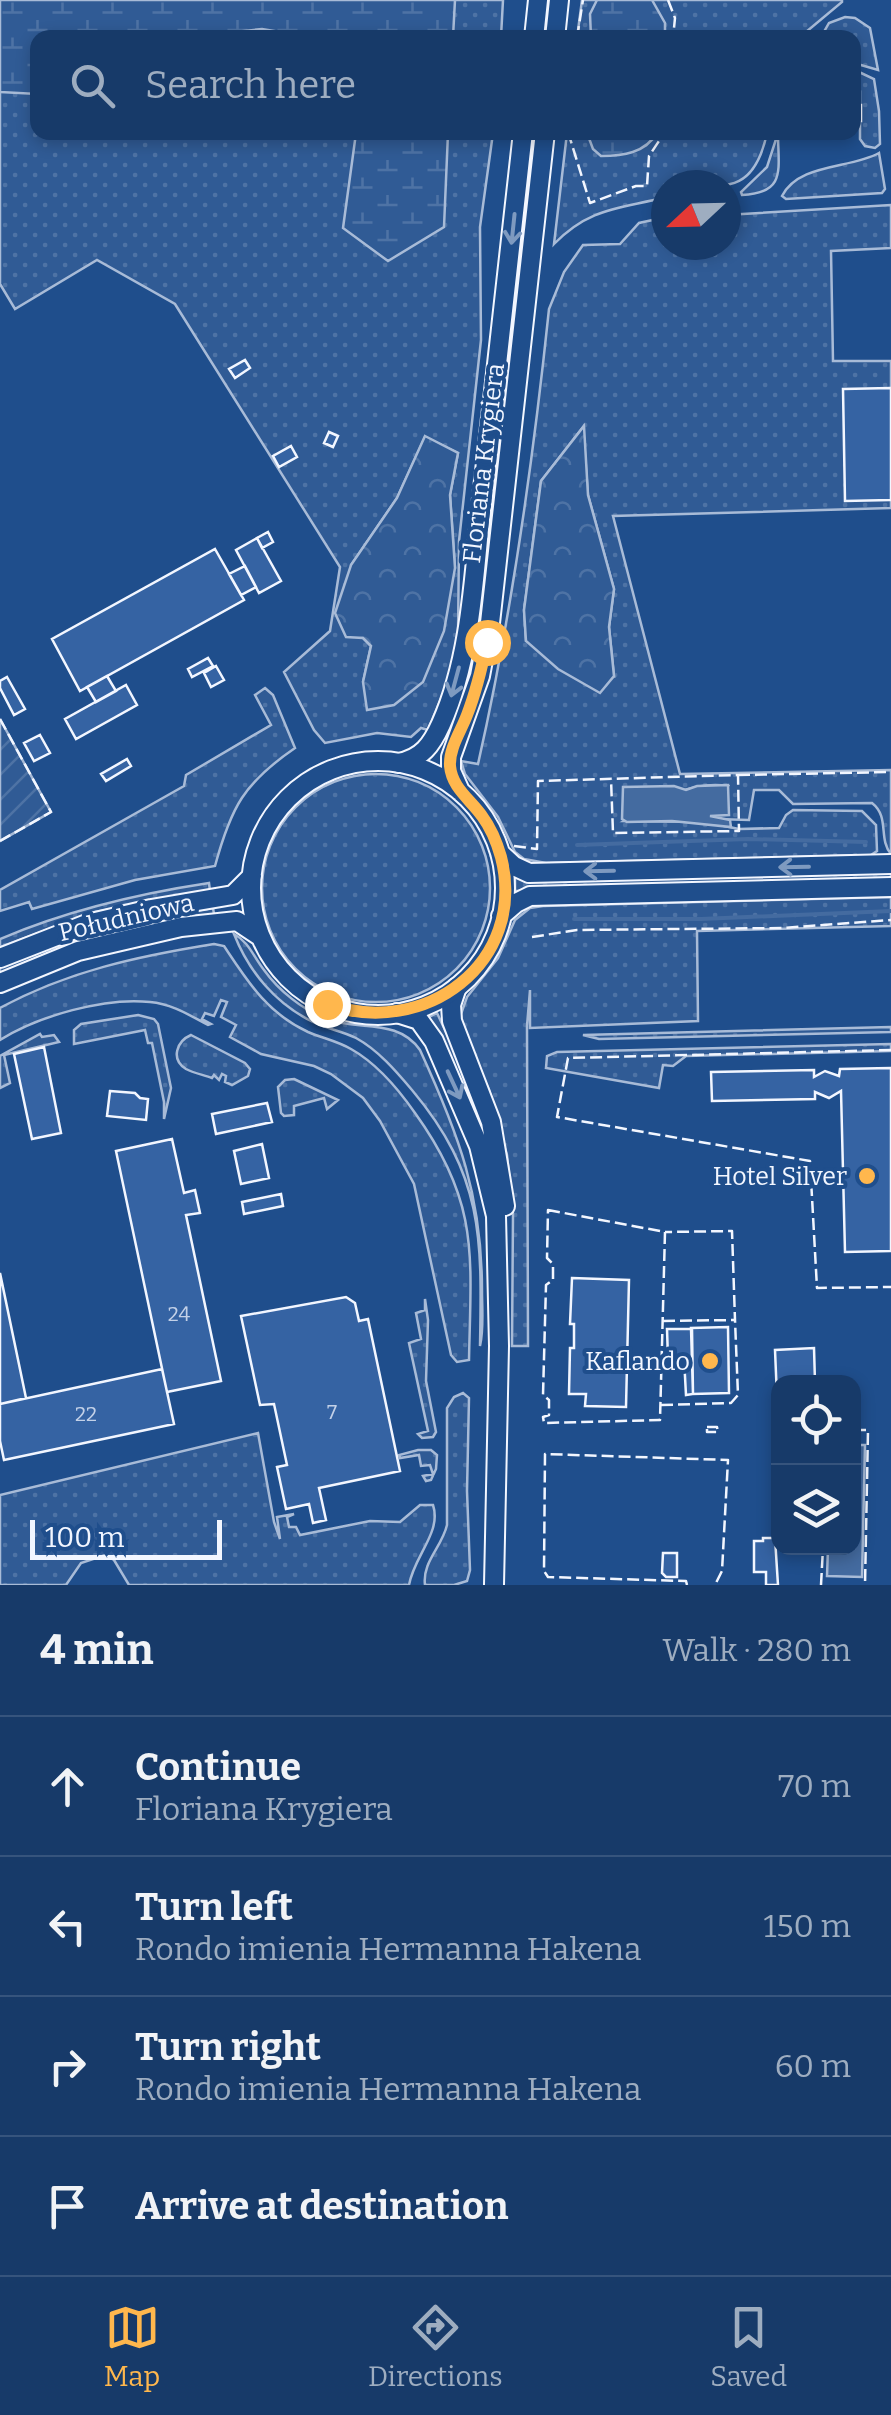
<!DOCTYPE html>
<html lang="en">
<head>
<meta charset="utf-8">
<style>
  :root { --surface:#173a69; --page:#20416f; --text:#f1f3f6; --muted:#9eadc0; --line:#36547d; --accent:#ffb74d }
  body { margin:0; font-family:Bitter,serif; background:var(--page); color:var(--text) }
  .controls { position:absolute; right:30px; bottom:30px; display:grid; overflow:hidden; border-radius:20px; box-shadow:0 5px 15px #0003 }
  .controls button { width:90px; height:90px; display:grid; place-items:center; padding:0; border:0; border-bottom:2px solid var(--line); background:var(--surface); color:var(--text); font:50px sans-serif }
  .compass { position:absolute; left:651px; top:170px; width:90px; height:90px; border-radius:50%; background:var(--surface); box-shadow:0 5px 15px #0003; rotate:248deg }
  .scale { position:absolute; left:30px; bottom:25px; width:192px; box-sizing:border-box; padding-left:10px; border:5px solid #f2f6ff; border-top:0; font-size:28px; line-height:35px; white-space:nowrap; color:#f2f6ff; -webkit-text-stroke:8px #1f4e8c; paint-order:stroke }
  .stop { position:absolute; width:30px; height:30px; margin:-22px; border:8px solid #ffb74d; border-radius:50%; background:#fff }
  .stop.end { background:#ffb74d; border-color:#fff; box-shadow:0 2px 10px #0008 }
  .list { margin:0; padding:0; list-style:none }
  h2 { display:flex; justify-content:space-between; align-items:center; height:130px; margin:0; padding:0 40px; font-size:42px }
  h2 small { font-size:32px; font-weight:400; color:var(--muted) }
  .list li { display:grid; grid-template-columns:65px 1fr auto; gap:30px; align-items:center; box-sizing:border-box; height:140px; padding:0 40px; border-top:2px solid var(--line) }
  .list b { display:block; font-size:38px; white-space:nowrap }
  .list p { margin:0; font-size:32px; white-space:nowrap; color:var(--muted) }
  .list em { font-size:32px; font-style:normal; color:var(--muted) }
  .icon { flex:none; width:55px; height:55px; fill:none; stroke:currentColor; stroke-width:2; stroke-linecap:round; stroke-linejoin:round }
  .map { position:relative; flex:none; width:891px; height:1585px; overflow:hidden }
  .search { position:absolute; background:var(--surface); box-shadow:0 5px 15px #0003; left:30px; right:30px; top:30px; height:110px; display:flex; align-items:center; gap:25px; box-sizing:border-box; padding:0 35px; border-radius:20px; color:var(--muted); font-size:38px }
  .sheet { height:690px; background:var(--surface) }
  nav { display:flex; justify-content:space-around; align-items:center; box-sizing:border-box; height:140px; border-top:2px solid var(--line); background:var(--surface); font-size:28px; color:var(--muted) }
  nav a { display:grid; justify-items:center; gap:5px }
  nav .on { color:var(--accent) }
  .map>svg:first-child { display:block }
</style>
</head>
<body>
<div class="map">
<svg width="891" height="1585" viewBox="0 0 891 1585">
  <defs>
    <pattern id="grass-dots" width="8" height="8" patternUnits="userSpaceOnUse" patternTransform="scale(2.5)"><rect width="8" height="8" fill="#305b95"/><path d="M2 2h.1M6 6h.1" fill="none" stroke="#4e73a5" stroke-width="1.8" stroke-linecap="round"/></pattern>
    <pattern id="forest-crowns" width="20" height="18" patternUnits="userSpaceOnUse" patternTransform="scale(2.5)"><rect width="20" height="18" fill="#305b95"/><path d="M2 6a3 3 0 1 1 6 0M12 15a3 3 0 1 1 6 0" fill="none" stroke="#4e73a5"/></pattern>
    <pattern id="wetland-marsh" width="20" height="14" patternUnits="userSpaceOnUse" patternTransform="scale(2.5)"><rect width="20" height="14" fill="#305b95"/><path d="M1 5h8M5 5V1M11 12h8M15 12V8" fill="none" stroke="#4e73a5"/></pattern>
    <pattern id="garden-furrows" width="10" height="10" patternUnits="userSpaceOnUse" patternTransform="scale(2.5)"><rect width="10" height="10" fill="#305b95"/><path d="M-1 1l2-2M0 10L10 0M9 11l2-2" fill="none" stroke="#4e73a5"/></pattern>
  </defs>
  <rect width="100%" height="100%" fill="#1f4e8c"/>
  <path fill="url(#grass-dots)" stroke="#a8bbd7" stroke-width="2.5" fill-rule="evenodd" d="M0,0h503l-2,37 -463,1v94l455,1 -13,94 1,113 -22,201 -1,97 -11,46 -19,46 -7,-2 -10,9 -34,-4 -52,10 -11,-13 -30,-58 46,-41 10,-64 -165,-263 -78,-44 -82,49 -15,-25zM425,437l33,16 -8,42 5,73 -92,114 8,-36 -8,-8 -12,-73 46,-67z
    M582,0h260v2l-42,35 -223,1z
    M845,17l10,1 15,10 8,42 -24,-7v-25l-33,-1 8,-14z
    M859,72l15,7 5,32 1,33 -5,4 -10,-2 -5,-7v-48l-4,-4v-12z
    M567,133h200c-14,66 -47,52 -101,52v12c-46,12 -76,10 -112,47z
    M778,133c0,36 9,60 -36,62l-1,-3 26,-25z
    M879,153l6,36 -3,4 -96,6 -4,-3c17,-33 68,-27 97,-43z
    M891,205v43l-60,3 2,110h58v147l-278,8 67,258 211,-4v84c-13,-15 -1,-37 -19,-51l-79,1 -14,-14h-25l-5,30 -34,-1 -7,-4 20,-29c-39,-6 -71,16 -104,35l80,1 35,7 40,-1 7,-13 7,-5 69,1 14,14 1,26 -6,4 -325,8 -22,-4 -9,-7 -17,-35 -33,-43 -4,-13 17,3c34,-150 55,-302 71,-455l15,-37 19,-27 37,-1 19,-21 23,-5h4v27h60v-30zM583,427l5,68 26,94 -5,38 5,49 -88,-35 -2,-31 17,-129z
    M265,688l8,7 22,53c-51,35 -64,59 -80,118l-80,14 -103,29 -3,-7 -29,9v-21l184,-104 2,-11 85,-50 -16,-30z
    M262 888a114 114 0 1 1 228 0a114 114 0 1 1-228 0Z
    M891,872v8l-376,11v-15z
    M209,883l1,8 -115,21 -95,35v-8c68,-29 136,-45 209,-56z
    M891,897v29l-194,5 1,90 -168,7v-38l-3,36 1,320h-16l1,-132 -6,-59 -18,-65 -27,-59 -1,-17 6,-17 31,-39 17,-38 15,-12 13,-2z
    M213,908l1,6 -118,23 -96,37v-8l92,-35 46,-11z
    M234,934c15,8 19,22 30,36 15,21 38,39 62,49 33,12 72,-1 94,31 39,85 62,146 62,241 0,18 2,38 -2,55 2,-107 4,-170 -68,-256 -16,-19 -34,-40 -56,-52 -14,-7 -29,-9 -43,-16 -37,-18 -64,-50 -79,-88z
    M214,944l10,2c24,36 43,67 84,86 14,6 29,9 43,17 25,14 48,41 64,64 65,90 56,143 54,247l-12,2 -6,-7 -37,-171 -34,-63 -17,-23 -32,-24 -17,-8 -53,-12 -31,-17 6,-12 -15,-8 6,-15 -6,-2 -7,16 -9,-3 -3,6 9,5 -3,1c-19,-10 -36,-21 -58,-23 -45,-5 -112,14 -150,38v-32c68,-37 139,-52 214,-64z
    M437,1013l30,64 24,82 -62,-142z
    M138,1015l16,4 4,5 13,64 -7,31v-17l-12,-59h-4l-3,-13 -71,14v-14l7,-6z
    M891,1027v5l-292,7 -16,-4z
    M40,1034l2,3 12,-2 5,7 -55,13 6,28 -10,5v-32z
    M191,1035l54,28 5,6 -2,7 -16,9 -7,-3 1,-6 -4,-2 -3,6 -5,-5 -2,3c-8,-3 -19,-5 -26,-9 -16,-10 -9,-28 5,-34z
    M891,1044v7l-205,5 -13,10 -10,-1 -4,23 -113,-20 1,-12 10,-4z
    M294,1079l44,21 -11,9 -3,-11 -30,8v9l-10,1 -3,-3 -3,-26 7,-7z
    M425,1299l3,21 -2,61 10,51 -3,5 -11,1 -4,-4 10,-3 -19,-88 12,-4 -5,-26 9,-3z
    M463,1393l6,5 -2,93 3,79 -3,11 -13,4h-29c-3,-23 17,-38 22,-60v-117l7,-11z
    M258,1433l16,89 6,17 -3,-22 17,-3 -7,3 2,10h7l4,8 70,-14 30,1 20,-17h13c9,27 -19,51 -24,80h-280l-15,-25 -9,-5 -24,8 -15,22h-66v-90z
    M418,1450h13l6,5 -1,14 -5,11 -5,1 -3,-5 10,-2 -3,-9 -9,1 -2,-11 -19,3 -1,-3z"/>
  <path fill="url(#forest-crowns)" stroke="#a8bbd7" stroke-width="2.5" d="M584,426l4,69 26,94 -5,38 5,49 -14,17 -42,-24 -32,-28 -2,-31 17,-129z
    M425,436l33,17 -8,42 5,73 -11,63 -21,51 -29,23 -27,5 -4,-28 8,-36 -8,-8 -17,-1 -11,-24 16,-48 46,-67z"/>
  <path fill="url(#wetland-marsh)" stroke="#a8bbd7" stroke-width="2.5" d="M0,0h455l-2,37h-142l-49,-8 -85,9h-139l-1,56 -37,-2z
    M597,0h55l13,23v14h-74l-1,-23z
    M356,133h92l-4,94 -56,34 -45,-33z
    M587,133v-1l70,1c-12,20 -34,23 -56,23l-8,-7z"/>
  <path fill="url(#garden-furrows)" stroke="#a8bbd7" stroke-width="2.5" d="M0,719l51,93 -51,29z"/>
  <path fill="#446ba0" stroke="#a8bbd7" stroke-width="2.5" d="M728,785l1,30 -19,1 20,4 1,7 -59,-6 -45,1 -5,-3 1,-32 51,-1 12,4 11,-4z
    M854,1445h11l-3,132 -35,-1 1,-28h26z"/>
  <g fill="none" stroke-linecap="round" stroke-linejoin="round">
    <path stroke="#446ba0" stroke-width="4" d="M577,845l171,-6 118,3
      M574,919h127l190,-8"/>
  </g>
  <path fill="#3563a3" stroke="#f2f6ff" stroke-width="2.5" d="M854,105h7v16h-7z
    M245,360l5,8 -15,10 -6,-9z
    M891,388v112l-46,1 -2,-112z
    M329,432l9,4 -5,11 -9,-4z
    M291,446l6,11 -18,10 -6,-11z
    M268,532l5,10 -11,6 -5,-10z
    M257,538l24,43 -22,12 -23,-43z
    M215,549l29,51 -164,91 -28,-52z
    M245,566l11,21 -15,8 -12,-21z
    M208,658l5,8 -21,11 -4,-8z
    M216,666l8,14 -13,7 -7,-14z
    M107,676l9,15 -20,11 -9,-15z
    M7,677l18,32 -11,6 -14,-27v-7z
    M126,685l11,20 -61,34 -11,-20z
    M40,735l10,18 -16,8 -10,-18z
    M127,759l4,7 -25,15 -5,-7z
    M44,1047l17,86 -29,6 -18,-85z
    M891,1068v183l-46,1 -4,-161 -12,7 -14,-6v7l-103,2 -1,-29 103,-2v7l11,-6 14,5 1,-7z
    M110,1091l25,2 5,5 8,1 -2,21 -39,-4z
    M267,1103l5,19 -56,12 -4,-20z
    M172,1139l12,54 11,-3 5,23 -14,2 35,166 -54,11 -51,-241z
    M262,1144l7,34 -28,6 -7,-33z
    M281,1194l2,12 -39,8 -2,-12z
    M0,1273l26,125 -26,6z
    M572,1278l57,2 -3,127 -41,-1 1,-12h-17l1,-46h4v-24h-4z
    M346,1297l9,6 4,18 9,-2 32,152 -81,17 7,32 -13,3 -4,-19 -23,5 -9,-42 10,-2 -13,-61 -14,1 -19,-89z
    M728,1327l1,66 -36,1 -2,-66z
    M667,1329h25l1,65 -7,1 -2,-37 -16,1z
    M814,1348l1,34h-37v39l-3,-71z
    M162,1369l12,55 -170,36 -4,-19v-37z
    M763,1538h12l3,47h-12v-13h-12v-31h9z
    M663,1553h14v24h-11l-4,-4z"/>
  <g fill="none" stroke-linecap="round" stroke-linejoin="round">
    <g stroke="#f2f6ff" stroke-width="22">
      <path id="secondary" d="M457,987l-6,18 1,16 39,101 14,84
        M397,1013l22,7 15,21 45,105 17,70 3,130 -5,239"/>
    </g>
    <g stroke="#f2f6ff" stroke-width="22">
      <path id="primary" d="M534,38l4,-38
        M555,38l4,-38
        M251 888a127 127 0 1 1 254 0a127 127 0 1 1-254 0Z
        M398,763c24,-4 34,-19 43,-39 31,-69 33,-152 41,-226 14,-122 28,-244 41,-366
        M460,791l-9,-20v-14l29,-81 10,-53 55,-491
        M500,853l14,13 15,7 362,-9
        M501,916l15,-13 14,-7 361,-9
        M0,958l87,-34 64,-15 82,-14 19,-19
        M0,983l78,-32 103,-24 56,-6 24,16"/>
    </g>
    <use href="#secondary" stroke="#1f4e8c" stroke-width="18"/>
    <use href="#primary" stroke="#1f4e8c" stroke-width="18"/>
    <path stroke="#f2f6ff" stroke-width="2.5" stroke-dasharray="12 5" stroke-linecap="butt" d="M668,0l7,18 -2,20
      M577,38l6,-38
      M568,132l22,71 46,-17h11l2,-30 16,-24
      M0,719l51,93 -51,29
      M738,775l153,-3
      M514,846l23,3 1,-68 200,-6 1,56 -126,2 -2,-54
      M532,937l45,-7 206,-2 108,-8
      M891,1050l-323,8 -11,59 253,44 7,127 74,-1
      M548,1210l117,22 -5,188 -116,3 -1,-6 6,-2v-15l-6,-5 3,-110 7,-5v-16l-6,-6z
      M663,1321l72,-1 -3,-89 -67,1
      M661,1405l70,-2 7,-8 -3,-75
      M707,1427h10l1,5h-11z
      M854,1430h14l-3,155
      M687,1585l-1,-4 -138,-4 -4,-6 1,-117 183,6 -6,111 -7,14
      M821,1585l2,-37"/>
  </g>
  <defs><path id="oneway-shaft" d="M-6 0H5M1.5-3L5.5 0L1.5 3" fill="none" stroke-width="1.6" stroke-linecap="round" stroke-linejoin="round" transform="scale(2.5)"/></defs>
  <g stroke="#7e9ac0">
    <use href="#oneway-shaft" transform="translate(513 229) rotate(96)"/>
    <use href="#oneway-shaft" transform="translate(455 682) rotate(105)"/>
    <use href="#oneway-shaft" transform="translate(794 867) rotate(179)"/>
    <use href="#oneway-shaft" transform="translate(599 871) rotate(179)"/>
    <use href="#oneway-shaft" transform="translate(454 1085) rotate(65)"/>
  </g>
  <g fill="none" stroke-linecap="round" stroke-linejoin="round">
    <path stroke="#ffb74d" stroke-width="12" d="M327,1004c97,35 201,-41 174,-147 -4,-14 -10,-29 -19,-41 -12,-17 -30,-28 -32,-50 -1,-18 11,-35 17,-51 9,-23 15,-48 20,-73"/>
  </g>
  <g fill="#ffb74d" stroke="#1f4e8c" stroke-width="4">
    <circle cx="867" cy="1176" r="10"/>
    <circle cx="710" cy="1361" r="10"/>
  </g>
  <g text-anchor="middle" stroke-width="8" stroke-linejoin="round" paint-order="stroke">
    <g font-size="20" fill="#c3d1e8">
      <text x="179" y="1321">24</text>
      <text x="332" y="1419">7</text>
      <text x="86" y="1421">22</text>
    </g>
    <g font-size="25" fill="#f2f6ff" stroke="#1f4e8c">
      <text transform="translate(483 463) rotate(-83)" y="9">Floriana Krygiera</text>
      <text transform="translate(126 917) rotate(-13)" y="9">Południowa</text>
    </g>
    <g font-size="25" fill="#f2f6ff" stroke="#1f4e8c" text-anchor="end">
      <text x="847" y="1185">Hotel Silver</text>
      <text x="690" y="1370">Kaflando</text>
    </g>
  </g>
</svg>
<div class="controls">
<button><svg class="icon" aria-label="locate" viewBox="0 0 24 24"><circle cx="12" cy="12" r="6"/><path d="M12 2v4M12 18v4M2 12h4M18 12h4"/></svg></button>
<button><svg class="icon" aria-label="layers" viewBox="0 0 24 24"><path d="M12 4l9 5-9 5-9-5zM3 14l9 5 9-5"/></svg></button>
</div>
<svg class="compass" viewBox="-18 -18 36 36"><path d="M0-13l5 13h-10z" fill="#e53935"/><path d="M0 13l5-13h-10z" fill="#9eadc0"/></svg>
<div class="scale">100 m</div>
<div class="stop" style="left:487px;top:642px"></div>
<div class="stop end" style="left:327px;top:1004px"></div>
<div class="search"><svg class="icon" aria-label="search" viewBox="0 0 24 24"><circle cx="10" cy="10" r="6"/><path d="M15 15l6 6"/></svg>Search here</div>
</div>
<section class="sheet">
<h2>4 min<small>Walk · 280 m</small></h2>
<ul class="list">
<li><svg class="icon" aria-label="ahead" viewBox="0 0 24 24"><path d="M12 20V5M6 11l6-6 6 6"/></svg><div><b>Continue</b><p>Floriana Krygiera</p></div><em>70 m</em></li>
<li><svg class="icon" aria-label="left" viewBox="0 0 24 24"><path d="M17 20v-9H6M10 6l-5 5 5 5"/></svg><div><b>Turn left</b><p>Rondo imienia Hermanna Hakena</p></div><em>150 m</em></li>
<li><svg class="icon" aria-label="right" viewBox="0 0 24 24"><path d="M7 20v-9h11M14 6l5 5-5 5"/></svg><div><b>Turn right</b><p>Rondo imienia Hermanna Hakena</p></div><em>60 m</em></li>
<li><svg class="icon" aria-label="arrive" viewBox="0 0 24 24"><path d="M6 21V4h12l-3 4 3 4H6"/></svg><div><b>Arrive at destination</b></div></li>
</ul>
</section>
<nav>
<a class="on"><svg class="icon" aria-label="map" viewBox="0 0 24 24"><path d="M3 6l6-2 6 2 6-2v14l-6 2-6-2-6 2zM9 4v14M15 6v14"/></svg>Map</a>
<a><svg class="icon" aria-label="directions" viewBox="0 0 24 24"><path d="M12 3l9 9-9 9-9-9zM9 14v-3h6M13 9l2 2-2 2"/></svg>Directions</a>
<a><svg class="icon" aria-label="saved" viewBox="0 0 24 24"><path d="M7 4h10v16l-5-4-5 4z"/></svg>Saved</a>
</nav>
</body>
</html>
